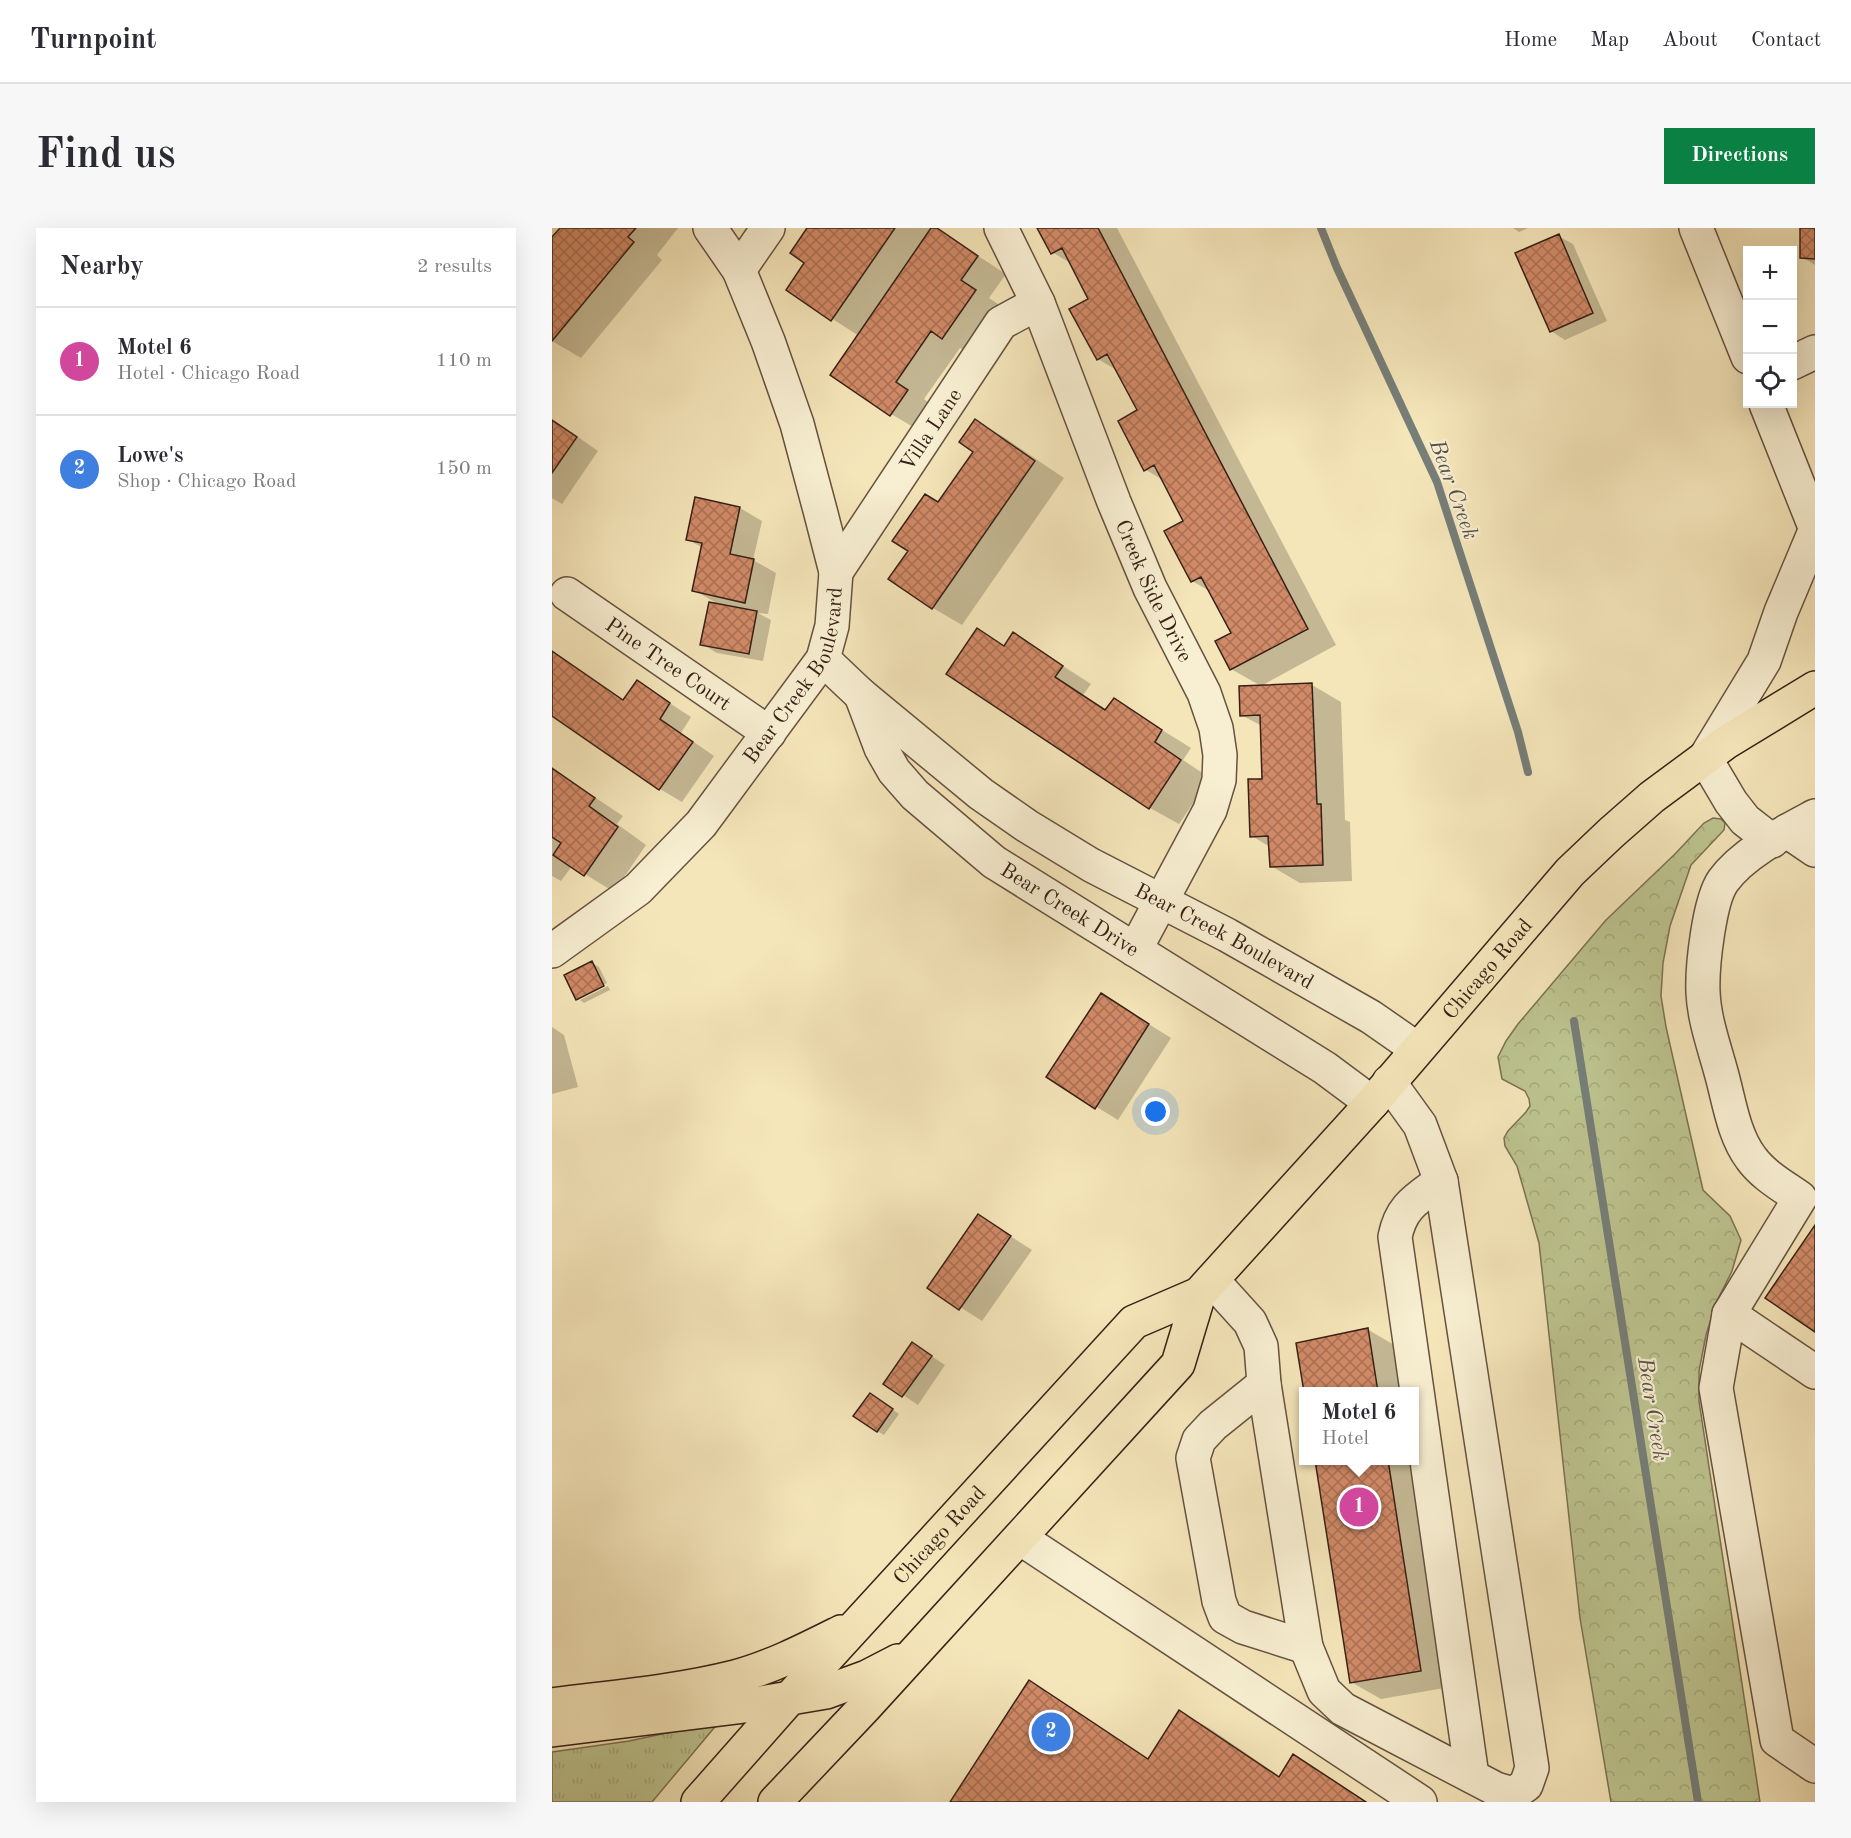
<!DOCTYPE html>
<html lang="en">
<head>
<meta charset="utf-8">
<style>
  :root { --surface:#fff; --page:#f7f7f7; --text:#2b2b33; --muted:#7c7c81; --line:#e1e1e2; --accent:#0b8043 }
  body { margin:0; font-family:"Old Standard TT",serif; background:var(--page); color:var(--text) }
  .controls { position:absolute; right:18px; top:18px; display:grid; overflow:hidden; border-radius:0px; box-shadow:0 6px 24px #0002 }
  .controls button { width:54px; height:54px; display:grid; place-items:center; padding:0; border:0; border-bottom:2px solid var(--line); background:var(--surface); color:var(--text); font:30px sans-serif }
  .you { position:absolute; left:604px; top:884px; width:21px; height:21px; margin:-15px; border:4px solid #fff; border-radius:50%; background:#1a73e8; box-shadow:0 0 0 9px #1a73e833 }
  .badge { display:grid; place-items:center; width:39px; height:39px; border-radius:50%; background:var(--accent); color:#fff; font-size:20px; font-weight:700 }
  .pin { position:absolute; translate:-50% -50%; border:3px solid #fff; box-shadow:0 2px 6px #0006 }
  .popup { position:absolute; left:747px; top:1159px; width:120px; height:78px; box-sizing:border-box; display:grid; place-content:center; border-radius:0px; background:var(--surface); filter:drop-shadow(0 2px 4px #0005); font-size:20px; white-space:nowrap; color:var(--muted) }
  .popup b { font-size:22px; color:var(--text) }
  .popup::after { content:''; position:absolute; left:50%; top:100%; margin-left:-12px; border:12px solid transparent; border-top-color:var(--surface) }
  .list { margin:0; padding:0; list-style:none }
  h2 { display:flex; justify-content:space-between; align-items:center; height:78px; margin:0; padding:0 24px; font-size:26px }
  h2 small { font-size:20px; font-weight:400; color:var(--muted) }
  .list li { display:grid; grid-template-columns:39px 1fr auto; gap:18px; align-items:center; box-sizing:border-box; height:108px; padding:0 24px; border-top:2px solid var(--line) }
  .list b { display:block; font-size:22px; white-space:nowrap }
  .list p { margin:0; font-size:20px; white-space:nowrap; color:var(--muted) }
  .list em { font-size:20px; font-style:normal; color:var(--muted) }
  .icon { flex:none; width:33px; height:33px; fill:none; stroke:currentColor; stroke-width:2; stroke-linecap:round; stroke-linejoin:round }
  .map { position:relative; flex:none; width:1263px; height:1574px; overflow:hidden; border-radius:0px }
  header { display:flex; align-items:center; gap:36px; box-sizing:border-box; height:84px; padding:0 30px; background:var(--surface); border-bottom:2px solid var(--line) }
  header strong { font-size:28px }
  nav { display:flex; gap:33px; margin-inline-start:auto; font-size:21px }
  .intro { display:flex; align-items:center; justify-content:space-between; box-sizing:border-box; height:144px; padding:0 36px }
  h1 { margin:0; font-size:42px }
  .button { padding:15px 27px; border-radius:0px; background:var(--accent); color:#fff; font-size:21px; font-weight:700 }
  main { display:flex; gap:36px; padding:0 36px }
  aside { flex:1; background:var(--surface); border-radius:0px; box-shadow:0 6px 24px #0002 }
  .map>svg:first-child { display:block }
</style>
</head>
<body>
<header>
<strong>Turnpoint</strong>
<nav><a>Home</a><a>Map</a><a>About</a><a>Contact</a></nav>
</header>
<div class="intro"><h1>Find us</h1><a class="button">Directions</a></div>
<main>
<aside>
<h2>Nearby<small>2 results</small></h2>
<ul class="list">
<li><span class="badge" style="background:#d1479c">1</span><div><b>Motel 6</b><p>Hotel · Chicago Road</p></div><em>110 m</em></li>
<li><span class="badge" style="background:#3f7fe0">2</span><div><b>Lowe's</b><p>Shop · Chicago Road</p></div><em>150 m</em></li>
</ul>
</aside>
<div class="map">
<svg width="1263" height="1574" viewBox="0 0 1263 1574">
  <defs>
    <pattern id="grass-tufts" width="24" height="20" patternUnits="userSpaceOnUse" patternTransform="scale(1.5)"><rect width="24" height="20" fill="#bdc48f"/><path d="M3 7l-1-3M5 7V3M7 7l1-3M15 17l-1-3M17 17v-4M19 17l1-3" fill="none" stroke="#a3a87b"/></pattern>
    <pattern id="forest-crowns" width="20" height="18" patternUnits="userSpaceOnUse" patternTransform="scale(1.5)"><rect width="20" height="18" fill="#bdc48f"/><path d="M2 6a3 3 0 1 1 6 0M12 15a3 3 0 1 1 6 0" fill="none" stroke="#a3a87b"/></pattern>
    <pattern id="building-cross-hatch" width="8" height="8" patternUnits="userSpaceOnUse" patternTransform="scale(1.5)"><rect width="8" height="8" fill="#d18a67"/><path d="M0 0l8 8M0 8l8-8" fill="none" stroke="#aa7054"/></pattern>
  </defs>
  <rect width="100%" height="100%" fill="#f5e6ba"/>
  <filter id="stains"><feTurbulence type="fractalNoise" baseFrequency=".00333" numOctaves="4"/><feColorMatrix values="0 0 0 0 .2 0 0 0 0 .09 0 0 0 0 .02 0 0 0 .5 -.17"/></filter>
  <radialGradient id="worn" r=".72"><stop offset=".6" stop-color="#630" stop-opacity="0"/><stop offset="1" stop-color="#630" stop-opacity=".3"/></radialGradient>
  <path fill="url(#grass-tufts)" stroke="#7a7253" stroke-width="1.5" d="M167,1494l-67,80h-100v-50l77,-11z"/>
  <path fill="url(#forest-crowns)" stroke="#7a7253" stroke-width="1.5" d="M1161,590l8,1 4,4 -1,7 -33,35 -21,61 -7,37 -2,33 5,31 37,163 27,26 11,24 -9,31 -16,32 -10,32 -7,36v30l61,401h-149l-31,-184 -41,-375 -22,-77 -12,-20 -1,-8 4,-7 18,-19 4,-6 -1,-7 -4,-8 -23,-12 -4,-22 8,-16 12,-17 88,-104 69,-66 29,-31z"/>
  <path fill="#0003" d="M10,0h116l-21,27 5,5 -81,98 -29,-17v-101z
    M257,0h126l71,46 -17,24 15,10 -32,46 -12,-6 -36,51 12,9 -16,23 -29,-17 -58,-40 26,-38 -71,-46 18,-28z
    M487,0h78l219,417 -75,41 -30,-17 2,-36 -22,-41 -19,-11 -7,-59 -22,-42 -17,-10 -7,-59 -21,-40 -20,-12 -8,-59 -18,-36 -20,-12z
    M961,0h15l-9,4z
    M1249,0h14v37l-13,-8z
    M1006,8l15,8 34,77 -42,19 -14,-9z
    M0,191l46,32 -36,53 -10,-6z
    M424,193l29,17 59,40 -102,147 -29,-17 6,-105 36,-51z
    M188,280l22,13 -9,39 23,13 -8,41 -10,-1 13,7 -8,41 -46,-8 -15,-9 16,-40 -24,-14 9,-42 -16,-9z
    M426,402l27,16 8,-12 78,50 -8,11 24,15 7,-10 77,48 -8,12 27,18 -31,46 -29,-16z
    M0,425l73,48 12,-19 54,35 -10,16 33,23 -32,46 -22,-13 -108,-75z
    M760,457l29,17 4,118 5,2 2,59 -52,2 -29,-17 -1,-19 -18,-11 11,-56 -1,-54 -21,-11z
    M0,541l71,47 -6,8 29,21 -32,47 -42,-26 -11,15 -9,-5z
    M40,735l7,4 8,16 -28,14v3l-2,-1z
    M56,758l2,4 -26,13 -4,-3z
    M571,780l48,30 -53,82 -70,-43z
    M0,799l12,8 14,52 -26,7z
    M427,988l53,34 -50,71 -53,-34z
    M815,1101l29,17 8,46h-98z
    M361,1116l32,21 -27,40 -33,-22z
    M325,1171l22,15 -15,21 -7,-4z
    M764,1232h98l36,227 -69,12 -30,-17z
    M478,1454l29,17 90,60 31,-47 29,16 72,49 13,-21 73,46h-416z"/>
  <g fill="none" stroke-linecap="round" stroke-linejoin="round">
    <path stroke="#767e78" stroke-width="8" d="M769,0l16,40 100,214 81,250 10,40
      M1022,793l124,781"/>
  </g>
  <path fill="url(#building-cross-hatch)" stroke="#372017" stroke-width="1.5" d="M8,0h76l-8,9 6,5 -82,99v-104z
    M255,0h88l-64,93 -45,-31 18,-27 -14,-10z
    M379,0h6l41,28 -17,24 15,10 -34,49 -11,-8 -35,51 12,8 -18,26 -60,-41z
    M485,0h61l210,401 -78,41 -15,-29 16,-8 -30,-56 -10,5 -27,-51 19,-10 -29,-56 -10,6 -26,-50 19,-11 -30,-56 -10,6 -28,-51 19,-10 -26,-51 -11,6z
    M1248,0h15v31l-15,-1z
    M1007,6l34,79 -43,19 -35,-79z
    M423,191l60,42 -103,148 -44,-30 20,-28 -16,-10 33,-47 13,8 35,-50 -14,-10z
    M0,192l25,17 -25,36z
    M143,269l45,10 -10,47 24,5 -9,44 -53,-12 10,-48 -16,-3z
    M157,374l48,9 -8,43 -49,-9z
    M425,400l27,18 9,-14 50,34 -8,11 50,33 9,-12 48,32 -7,12 26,18 -32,49 -203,-135z
    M0,423l71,49 14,-20 33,23 -10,16 33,23 -34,48 -107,-74z
    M760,455l5,121h4l2,61 -53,2 -2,-31 -18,1 -2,-58h14l-2,-64 -20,1 -1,-30z
    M0,540l43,30 -6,8 29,21 -34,49 -31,-21 8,-12 -9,-6z
    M40,733l12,25 -28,14 -12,-25z
    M549,765l48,31 -54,85 -49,-32z
    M426,986l33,22 -52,74 -32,-22z
    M1263,997v107l-50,-34z
    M816,1100l10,64h-74l-8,-49z
    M360,1114l20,14 -30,41 -19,-13z
    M318,1165l23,16 -16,23 -24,-16z
    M763,1232h73l33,211 -71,12z
    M477,1452l119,79 31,-49 100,67 14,-23 73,48h-416z"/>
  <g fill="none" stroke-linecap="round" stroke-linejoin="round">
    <g stroke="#665240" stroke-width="36">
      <g id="minor">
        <path id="s1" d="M449,0l37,75 76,199 36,86 54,105 12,35 4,27 -1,25 -9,30 -75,140"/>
        <path d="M1144,0l52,129"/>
        <path d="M187,42l29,-42"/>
        <path d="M1240,135l23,-11"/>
        <path d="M1214,176l49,123"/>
        <path id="s2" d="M284,344l165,-249 37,-20"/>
        <path id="s3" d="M15,366l202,139"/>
        <path id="s4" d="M271,431l38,36 120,99 46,32 64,39 136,70 144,82 46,32"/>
        <path id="s5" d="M309,467l20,53 13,23 21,24 79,67 331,206 47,35"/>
        <path d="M1263,588c-30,16 -72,37 -92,65 -14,20 -21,86 -20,111 1,27 11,54 18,80 8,28 12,62 30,86 12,17 32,28 49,40l-71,116 -13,74 61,352 38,26"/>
        <path d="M1235,603l28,19"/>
        <path d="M1220,613l-27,-21 -14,-18 -26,-44 59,-97 17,-49 34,-81"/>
        <path id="s6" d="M0,723l86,-62 63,-65 122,-165 9,-33 4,-54 -16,-62 -23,-86 -29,-83 -29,-71 -29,-42"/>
        <path d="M889,953c-24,18 -40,25 -46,56l77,539"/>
        <path d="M660,1052l38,42 11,24 3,38 42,263 18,44 19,18 153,80 17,5 13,-9 6,-17 -91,-587 -21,-56 -31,-43"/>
        <path d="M1177,1086l86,58"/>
        <path d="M712,1156l-51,41 -14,15 -6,18 26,143 6,16 18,10 63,20"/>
        <path d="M468,1310l400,264"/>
      </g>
    </g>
    <g stroke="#372017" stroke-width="36">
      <g id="major">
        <path d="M0,1477c61,-8 123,-13 183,-28 37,-10 72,-28 106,-45"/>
        <path d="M0,1502l185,-23 89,-15 41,-15 31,-16"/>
        <path id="s7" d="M146,1574l90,-102 346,-378 65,-28 173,-191 198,-231 41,-39 41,-36 73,-54 90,-55"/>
        <path d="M223,1574l90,-95 313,-343 21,-70"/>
      </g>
    </g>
    <use href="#minor" stroke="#f8efd2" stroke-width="33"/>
    <use href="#major" stroke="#f5e6ba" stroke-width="33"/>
  </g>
  <g text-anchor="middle" stroke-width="4.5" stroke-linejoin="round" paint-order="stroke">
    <g font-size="21" fill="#372017" stroke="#f8efd2">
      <text dy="7" stroke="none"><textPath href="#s2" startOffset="171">Villa Lane</textPath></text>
      <text dy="7" stroke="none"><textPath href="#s1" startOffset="394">Creek Side Drive</textPath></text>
      <text dy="7" stroke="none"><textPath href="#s3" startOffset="123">Pine Tree Court</textPath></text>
      <text dy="7" stroke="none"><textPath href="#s6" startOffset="375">Bear Creek Boulevard</textPath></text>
      <text dy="7" stroke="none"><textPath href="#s5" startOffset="308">Bear Creek Drive</textPath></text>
      <text dy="7" stroke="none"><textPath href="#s4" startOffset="490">Bear Creek Boulevard</textPath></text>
      <text dy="7" stroke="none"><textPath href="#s7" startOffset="1154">Chicago Road</textPath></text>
      <text dy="7" stroke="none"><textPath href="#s7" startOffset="360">Chicago Road</textPath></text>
    </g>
    <g font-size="22" font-style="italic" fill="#564f48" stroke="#f8efd2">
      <text transform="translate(903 261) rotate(70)" y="8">Bear Creek</text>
      <text transform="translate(1102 1181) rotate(81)" y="8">Bear Creek</text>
    </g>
  </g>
  <rect width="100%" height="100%" filter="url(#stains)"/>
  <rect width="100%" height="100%" fill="url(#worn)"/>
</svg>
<div class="controls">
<button>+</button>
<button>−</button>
<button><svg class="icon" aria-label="locate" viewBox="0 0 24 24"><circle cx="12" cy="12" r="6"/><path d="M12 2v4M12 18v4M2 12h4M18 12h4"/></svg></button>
</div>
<div class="you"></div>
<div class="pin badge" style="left:807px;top:1279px;background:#d1479c">1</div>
<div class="popup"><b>Motel 6</b>Hotel</div>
<div class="pin badge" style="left:499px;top:1504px;background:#3f7fe0">2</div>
</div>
</main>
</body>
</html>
